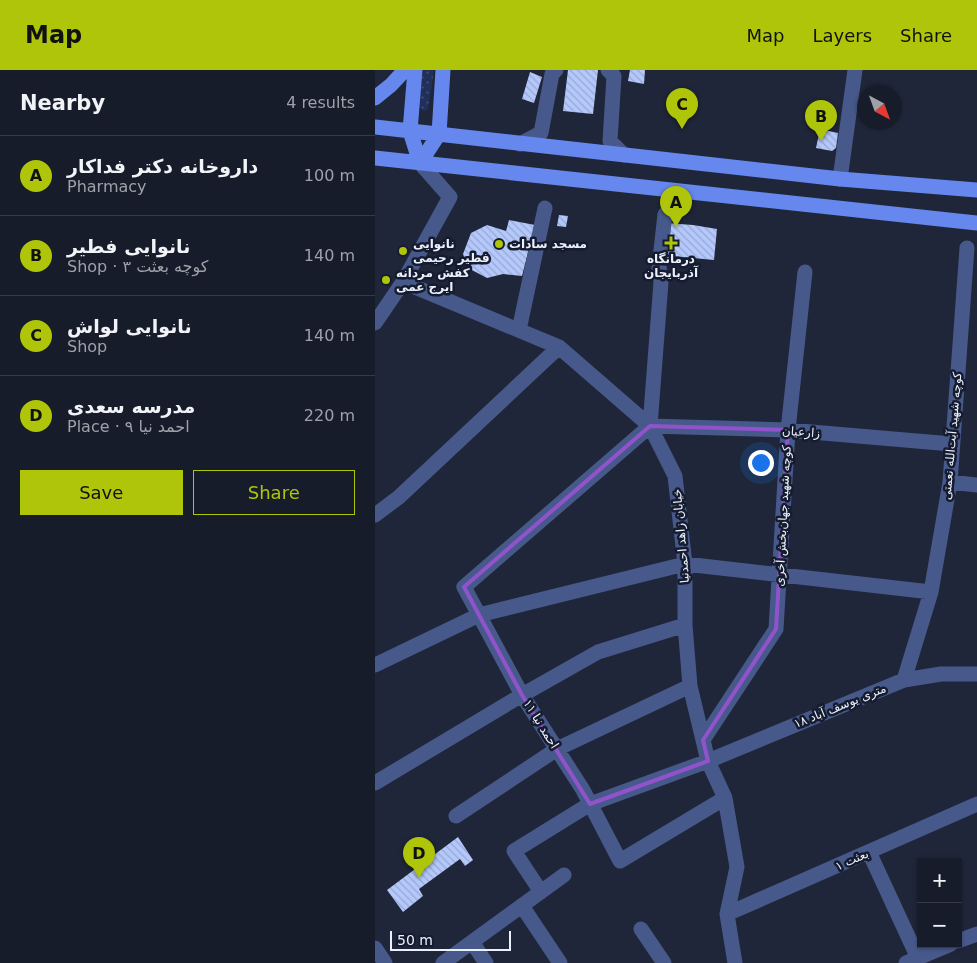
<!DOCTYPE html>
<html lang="en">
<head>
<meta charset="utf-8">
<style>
  :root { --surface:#171c2b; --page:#202533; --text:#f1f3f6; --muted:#9ea1a9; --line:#363a47; --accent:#aec509 }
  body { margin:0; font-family:"DejaVu Sans",Cairo,sans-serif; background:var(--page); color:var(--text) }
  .controls { position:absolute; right:15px; bottom:15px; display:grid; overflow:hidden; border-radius:0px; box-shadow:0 1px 4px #0004 }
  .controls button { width:45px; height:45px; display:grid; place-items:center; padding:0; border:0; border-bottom:1px solid var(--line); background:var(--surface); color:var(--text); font:25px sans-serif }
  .compass { position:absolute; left:482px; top:15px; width:45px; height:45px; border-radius:50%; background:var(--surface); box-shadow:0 1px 4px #0004; rotate:139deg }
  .scale { position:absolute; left:15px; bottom:12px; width:121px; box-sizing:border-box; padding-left:5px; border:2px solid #ebf0fd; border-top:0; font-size:14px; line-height:18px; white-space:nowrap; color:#ebf0fd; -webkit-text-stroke:4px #161c2f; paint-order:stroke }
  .you { position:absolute; left:385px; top:392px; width:18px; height:18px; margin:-12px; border:4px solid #fff; border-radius:50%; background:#1a73e8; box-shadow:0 0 0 8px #1a73e833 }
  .badge { display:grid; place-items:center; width:32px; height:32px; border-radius:50%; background:var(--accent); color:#111; font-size:16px; font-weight:700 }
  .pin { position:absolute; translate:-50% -41px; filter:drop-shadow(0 1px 2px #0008) }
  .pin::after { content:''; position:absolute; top:26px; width:18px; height:15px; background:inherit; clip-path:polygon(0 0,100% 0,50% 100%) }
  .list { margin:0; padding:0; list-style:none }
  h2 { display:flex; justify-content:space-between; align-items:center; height:65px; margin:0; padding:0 20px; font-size:21px }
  h2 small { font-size:16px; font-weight:400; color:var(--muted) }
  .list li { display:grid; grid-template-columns:32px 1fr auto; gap:15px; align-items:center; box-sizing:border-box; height:80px; padding:0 20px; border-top:1px solid var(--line) }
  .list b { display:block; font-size:19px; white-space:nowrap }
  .list p { margin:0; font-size:16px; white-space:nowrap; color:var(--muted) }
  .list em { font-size:16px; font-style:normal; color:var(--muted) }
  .actions { display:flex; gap:10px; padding:15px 20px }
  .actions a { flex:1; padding:11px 0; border:1px solid var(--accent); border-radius:0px; text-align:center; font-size:18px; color:var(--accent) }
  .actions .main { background:var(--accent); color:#111 }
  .map { position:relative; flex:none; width:602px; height:893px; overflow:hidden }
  header { display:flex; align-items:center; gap:30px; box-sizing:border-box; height:70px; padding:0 25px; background:var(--accent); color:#111 }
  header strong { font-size:24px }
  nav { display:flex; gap:28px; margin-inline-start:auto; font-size:18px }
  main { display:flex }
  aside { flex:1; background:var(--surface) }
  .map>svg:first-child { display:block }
</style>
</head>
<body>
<header>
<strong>Map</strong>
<nav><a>Map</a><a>Layers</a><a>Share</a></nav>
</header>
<main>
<aside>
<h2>Nearby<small>4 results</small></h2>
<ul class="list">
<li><span class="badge">A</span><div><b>داروخانه دکتر فداکار</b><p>Pharmacy</p></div><em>100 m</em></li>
<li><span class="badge">B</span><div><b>نانوایی فطیر</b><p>Shop · کوچه بعثت ۳</p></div><em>140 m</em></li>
<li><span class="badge">C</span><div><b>نانوایی لواش</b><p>Shop</p></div><em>140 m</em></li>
<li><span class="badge">D</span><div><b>مدرسه سعدی</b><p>Place · احمد نیا ۹</p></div><em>220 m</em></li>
</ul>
<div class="actions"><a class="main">Save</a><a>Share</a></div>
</aside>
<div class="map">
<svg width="602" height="893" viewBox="0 0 602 893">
  <defs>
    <pattern id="grass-dots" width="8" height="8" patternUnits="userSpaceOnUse" patternTransform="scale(1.25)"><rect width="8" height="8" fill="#21305b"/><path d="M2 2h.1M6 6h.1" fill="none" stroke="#414e73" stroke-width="1.8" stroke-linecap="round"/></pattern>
    <pattern id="building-back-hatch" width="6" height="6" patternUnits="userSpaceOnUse" patternTransform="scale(1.25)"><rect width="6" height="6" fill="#b4c8fc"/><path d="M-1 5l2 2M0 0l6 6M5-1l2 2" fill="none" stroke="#98a8d0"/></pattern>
  </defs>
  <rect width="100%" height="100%" fill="#1f2639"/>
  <path fill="url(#grass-dots)" d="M48,0h11l-6,39 -3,2 -3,-1 -3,-5z"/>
  <path fill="url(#building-back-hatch)" d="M193,0h30l-5,44 -30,-3z
    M255,0h15l-1,14 -16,-3z
    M155,2l12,5 -8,26 -12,-4z
    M445,59l18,4 -2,15 -4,3 -16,-3z
    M184,145l9,1 -2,11 -9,-1z
    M134,150l26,5 -13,51 -19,-2 -16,4 -19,-10 -5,-14 8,-21 16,-8 19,6z
    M291,153l27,2 24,4 -3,31 -52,-5z
    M83,767l15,23 -8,6 -5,-7 -41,30 4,7 -20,16 -16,-22z"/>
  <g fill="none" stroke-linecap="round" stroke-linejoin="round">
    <path stroke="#47598a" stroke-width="15" d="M233,0l6,6 -4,65 14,14
      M145,74l21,-11 11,-59 4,-4
      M465,109l15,-109
      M28,212l156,65 91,79 25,50 10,88v61l5,61 18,75 17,37 12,69 -10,47 8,49
      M0,253l28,-41 47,-85 -30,-34
      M144,260l26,-122
      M275,356l-186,161 58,108 61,95 37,71 105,-63
      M275,356l138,4 164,14
      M275,356l11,-144 -2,-14 6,-54
      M575,412l27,3
      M0,445l24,-18 160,-150
      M0,595l104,-50 206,-51 246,28
      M529,610l27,-88 19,-110 17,-234
      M328,670l73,-111 12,-199 17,-158
      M0,713l147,-88 76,-43 87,-27
      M81,746l101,-67 133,-63
      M494,782l49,106
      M166,822l-27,-41 76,-47 118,-43 196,-81 37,-6h36
      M147,836l38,57
      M352,844l250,-110
      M266,859l23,34
      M583,871l19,-7
      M97,872l14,21
      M0,878l10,15
      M68,893l121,-88
      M531,893l45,-19"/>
    <path stroke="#68e" stroke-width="15" d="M40,0l-5,61 10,32
      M0,28l16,-13 14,-15
      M0,57l465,52 137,11
      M0,88l602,65
      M45,93l19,-29 4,-64"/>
  </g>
  <path fill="none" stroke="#9153cb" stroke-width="4" stroke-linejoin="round" d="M275,356l138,4 -12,199 -73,111 5,21 -118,43 -68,-109 -58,-108z"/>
  <g fill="#aec509" stroke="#161c2f" stroke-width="2">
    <path d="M293.5 165.5h5v5h5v5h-5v5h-5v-5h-5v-5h5z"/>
    <circle cx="124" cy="174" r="5"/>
    <circle cx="28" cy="181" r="5"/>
    <circle cx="11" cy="210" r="5"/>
  </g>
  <g text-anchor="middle" stroke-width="5" stroke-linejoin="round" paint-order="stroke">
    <g font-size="12" font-weight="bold" fill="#ebf0fd" stroke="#161c2f" text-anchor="start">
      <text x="38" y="178">نانوایی<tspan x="38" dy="14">فطیر رحیمی</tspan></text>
      <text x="134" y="178">مسجد سادات</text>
      <text x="296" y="193" text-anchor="middle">درمانگاه<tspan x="296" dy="14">آذربایجان</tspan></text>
      <text x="21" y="207">کفش مردانه<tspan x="21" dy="14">ایرج عمی</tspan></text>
    </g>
    <g font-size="12" fill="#ebf0fd" stroke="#161c2f">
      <text transform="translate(426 362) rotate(4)" y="4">زارعیان</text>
      <text transform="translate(577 366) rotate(-85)" y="4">کوچه شهید آیت‌الله نعمتی</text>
      <text transform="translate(408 446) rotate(-87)" y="4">کوچه شهید جهان‌بخش آخری</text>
      <text transform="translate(306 466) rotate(-95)" y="4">خیابان زاهد احمدنیا</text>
      <text transform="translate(465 636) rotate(-22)" y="4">۱۸ متری یوسف آباد</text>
      <text transform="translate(166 654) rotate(58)" y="4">احمد نیا ۱۱</text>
      <text transform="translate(477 790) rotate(-24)" y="4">بعثت ۱</text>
    </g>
  </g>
</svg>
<div class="controls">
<button>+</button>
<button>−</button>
</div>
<svg class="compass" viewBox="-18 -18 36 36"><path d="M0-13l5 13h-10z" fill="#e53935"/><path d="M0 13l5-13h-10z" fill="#9ea1a9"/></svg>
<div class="scale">50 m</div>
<div class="you"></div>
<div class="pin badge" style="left:301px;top:157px">A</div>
<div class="pin badge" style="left:446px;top:71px">B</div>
<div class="pin badge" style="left:307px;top:59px">C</div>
<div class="pin badge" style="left:44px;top:808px">D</div>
</div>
</main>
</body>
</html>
